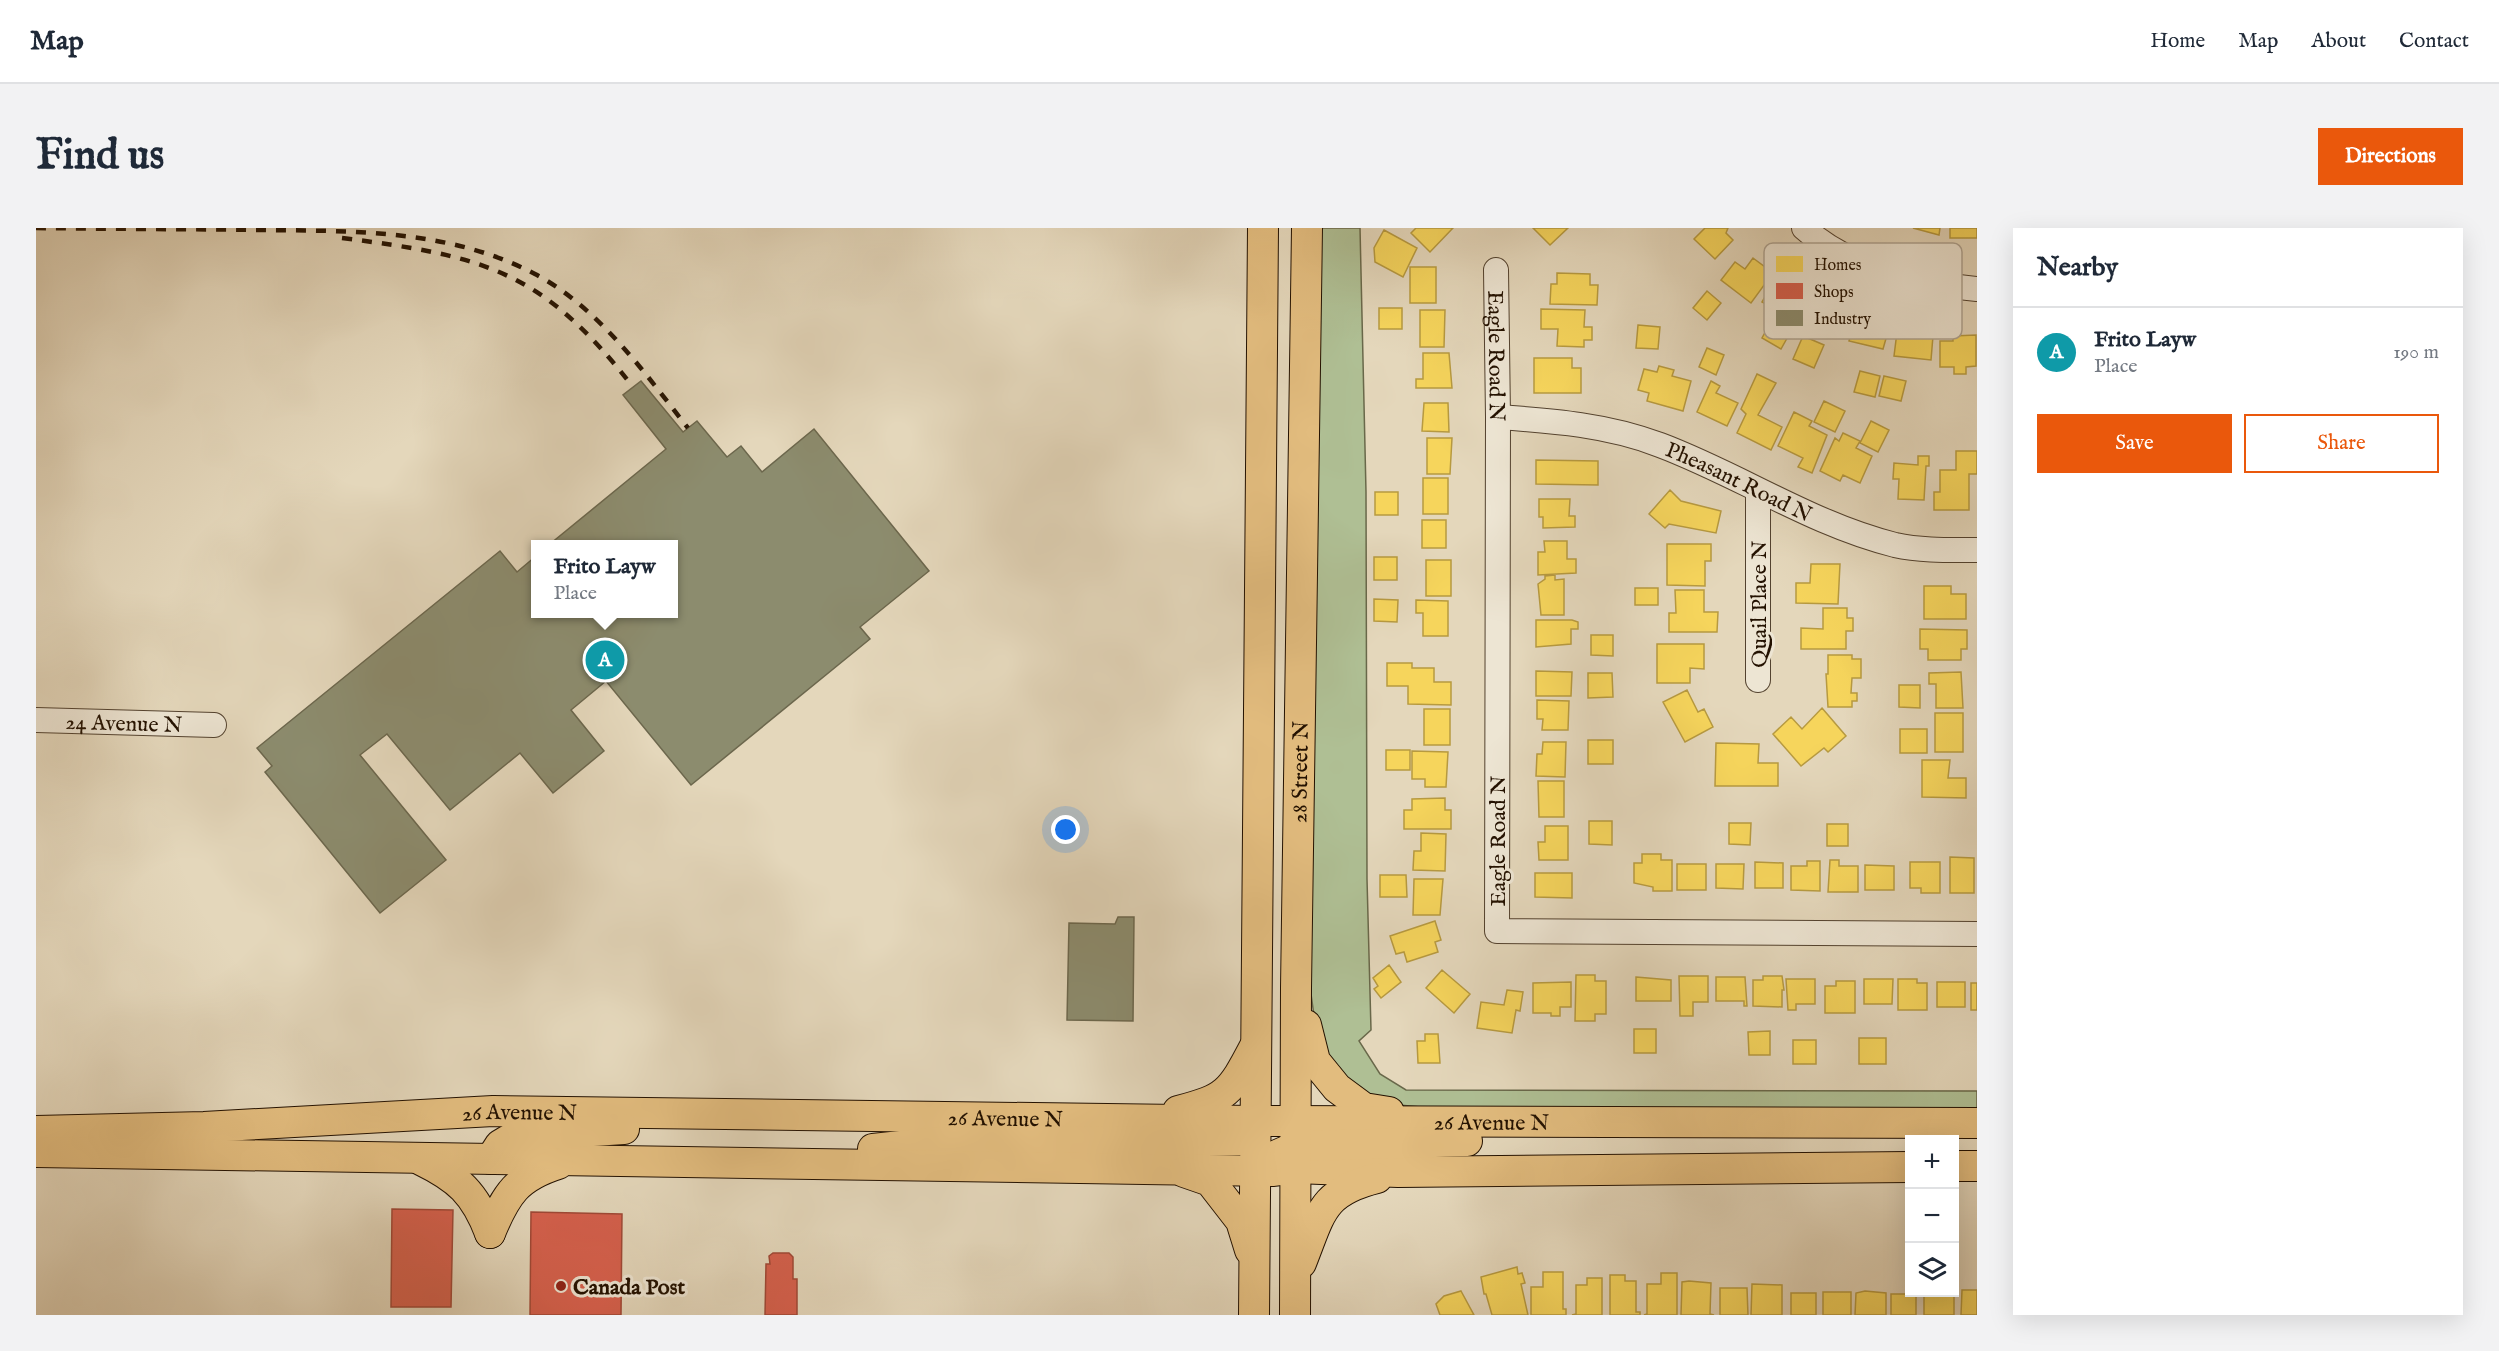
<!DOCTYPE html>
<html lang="en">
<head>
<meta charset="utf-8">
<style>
  :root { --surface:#fff; --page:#f2f2f3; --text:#1f2937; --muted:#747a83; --line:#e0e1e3; --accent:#ea580c }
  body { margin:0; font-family:"IM FELL English",serif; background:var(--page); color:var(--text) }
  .controls { position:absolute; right:18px; bottom:18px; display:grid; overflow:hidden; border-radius:0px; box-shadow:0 6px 24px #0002 }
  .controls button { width:54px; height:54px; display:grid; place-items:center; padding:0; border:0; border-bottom:2px solid var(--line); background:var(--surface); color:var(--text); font:30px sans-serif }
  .you { position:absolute; left:1030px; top:602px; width:21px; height:21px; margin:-15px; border:4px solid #fff; border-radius:50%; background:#1a73e8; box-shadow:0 0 0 9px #1a73e833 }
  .badge { display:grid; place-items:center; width:39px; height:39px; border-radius:50%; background:var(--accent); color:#fff; font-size:20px; font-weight:700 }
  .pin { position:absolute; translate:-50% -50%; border:3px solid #fff; box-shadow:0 2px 6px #0006 }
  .popup { position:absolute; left:495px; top:312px; width:147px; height:78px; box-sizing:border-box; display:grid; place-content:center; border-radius:0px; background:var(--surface); filter:drop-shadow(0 2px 4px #0005); font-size:20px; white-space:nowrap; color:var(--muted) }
  .popup b { font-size:22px; color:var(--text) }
  .popup::after { content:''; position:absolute; left:50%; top:100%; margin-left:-12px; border:12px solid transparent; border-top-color:var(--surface) }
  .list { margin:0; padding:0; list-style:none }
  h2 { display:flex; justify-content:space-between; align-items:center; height:78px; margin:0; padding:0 24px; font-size:26px }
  h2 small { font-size:20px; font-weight:400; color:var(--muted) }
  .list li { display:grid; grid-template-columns:39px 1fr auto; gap:18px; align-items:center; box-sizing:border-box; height:90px; padding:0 24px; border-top:2px solid var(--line) }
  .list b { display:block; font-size:22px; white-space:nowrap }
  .list p { margin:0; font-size:20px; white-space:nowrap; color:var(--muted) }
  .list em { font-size:20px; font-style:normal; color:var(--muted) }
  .actions { display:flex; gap:12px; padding:18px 24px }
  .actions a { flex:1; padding:14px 0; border:2px solid var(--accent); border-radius:0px; text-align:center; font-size:21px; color:var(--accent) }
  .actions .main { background:var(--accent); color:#fff }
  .icon { flex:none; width:33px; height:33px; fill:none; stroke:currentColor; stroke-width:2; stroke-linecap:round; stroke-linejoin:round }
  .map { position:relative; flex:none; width:1941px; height:1087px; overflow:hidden; border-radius:0px }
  header { display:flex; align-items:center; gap:36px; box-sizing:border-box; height:84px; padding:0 30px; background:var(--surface); border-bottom:2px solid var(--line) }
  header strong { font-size:28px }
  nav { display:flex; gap:33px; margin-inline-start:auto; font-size:21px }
  .intro { display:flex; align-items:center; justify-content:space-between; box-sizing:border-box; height:144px; padding:0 36px }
  h1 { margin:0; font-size:42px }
  .button { padding:15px 27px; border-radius:0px; background:var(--accent); color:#fff; font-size:21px; font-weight:700 }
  main { display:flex; gap:36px; padding:0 36px }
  aside { flex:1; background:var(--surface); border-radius:0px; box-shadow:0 6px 24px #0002 }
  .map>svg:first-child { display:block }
</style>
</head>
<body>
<header>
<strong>Map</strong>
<nav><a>Home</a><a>Map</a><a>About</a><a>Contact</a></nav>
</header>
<div class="intro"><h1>Find us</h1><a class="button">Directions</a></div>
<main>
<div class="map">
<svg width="1941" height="1087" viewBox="0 0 1941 1087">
  <rect width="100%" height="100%" fill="#e4d7bb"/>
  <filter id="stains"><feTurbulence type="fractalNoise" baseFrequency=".00333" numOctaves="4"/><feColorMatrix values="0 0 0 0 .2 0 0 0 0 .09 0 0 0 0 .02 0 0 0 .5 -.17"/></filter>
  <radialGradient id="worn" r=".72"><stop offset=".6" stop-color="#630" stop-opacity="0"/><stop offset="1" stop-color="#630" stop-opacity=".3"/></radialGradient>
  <path fill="#afbf94" stroke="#69684a" stroke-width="1.5" d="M1280,0h44l6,264 1,387 4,151 -12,11 21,33 26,16 571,1v32l-545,-15 -66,-6 -46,-44 -10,-71z"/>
  <path fill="#f6d55c" stroke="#b79a40" stroke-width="1.5" d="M1380,0h37l-23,24 -19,-19z
    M1497,0h35l-18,17z
    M1669,0h23l-2,5 7,7 -18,19 -21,-20z
    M1877,0h27l-1,7z
    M1914,0h27v10h-27z
    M1348,2l33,18 -14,29 -28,-15 -1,-14z
    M1717,30l20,15 -22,30 -30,-23 14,-18 10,7z
    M1374,39h26v36h-26z
    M1521,45l33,1v11h8l-1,20 -47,-1 1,-20h6z
    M1740,50l34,15 -15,27 -33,-18z
    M1671,63l14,12 -14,17 -14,-12z
    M1780,70l34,15 -10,24 -34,-14z
    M1343,80h23v21h-23z
    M1505,81l44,1 -1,17h8v13h-8v7l-27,-1 1,-17h-17z
    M1384,82h25l-1,37h-24z
    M1819,89l34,11 -6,21 -34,-8z
    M1736,92l19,11 -10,18 -19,-11z
    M1602,97l22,2 -2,22 -22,-1z
    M1861,104l36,4 -2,24 -37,-4z
    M1940,107v31l-10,1v7h-12v-7h-14v-26h13v-5z
    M1767,108l21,9 -10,23 -21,-9z
    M1671,120l17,7 -8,20 -17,-8z
    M1387,125h26l3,35h-36v-9h7z
    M1498,130h38v10h9v25h-47z
    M1623,138l15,4 -2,6 19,5 -8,30 -36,-10 2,-8 -11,-3 6,-21 13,3z
    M1824,143l20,5 -5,21 -21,-5z
    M1721,146l19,9 -18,32 24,12 -11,23 -34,-17 9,-19 -5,-5z
    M1848,148l22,5 -5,20 -22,-5z
    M1675,153l9,5 -4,7 22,10 -11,23 -30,-14z
    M1788,173l21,10 -10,21 -21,-10z
    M1388,175h24l1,29 -27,-1z
    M1758,184l18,9 -3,5 18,9 -15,38 -14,-6 5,-9 -25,-12z
    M1835,193l18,9 -11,22 -18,-9z
    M1807,205l17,8 -4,7 16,8 -12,27 -17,-8 -3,6 -20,-10 15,-33 4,3z
    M1391,210h25l-2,36h-23z
    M1920,223h21v23h-8v36h-35v-18h6v-22h16z
    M1882,228h11v10h-3l-2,34 -26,-1 1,-20h-6l1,-16 24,2z
    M1500,232l62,1v24l-62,-1z
    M1387,250h25v36h-25z
    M1634,262l11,11 40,10 -5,22 -47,-9 -4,4 -16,-14z
    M1339,264h23v23h-23z
    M1503,271h31l-1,17h6v11l-32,1v-11h-4z
    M1386,292h24v28h-24z
    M1508,313h23v18h9v14l-38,2v-23h7z
    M1631,316h44v17h-6v25l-38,-1z
    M1338,329h23v23h-23z
    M1390,332h25v36h-25z
    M1775,336h29l-2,40 -42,-1v-20h14z
    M1519,347v5l9,-1v36h-23l-3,-31 7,-5v-3z
    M1888,358h27v8h15v25h-42z
    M1599,360h23v17h-23z
    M1639,362h29v22h14l-1,20h-48v-19h7z
    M1338,371l24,1 -1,22 -23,-1z
    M1380,372l32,1v35h-25v-23h-7z
    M1787,380h24v10h6v13h-7v18h-45v-21l22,1z
    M1500,392h36l6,2v7h-7v15l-35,3z
    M1884,401l47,1v19h-6v11h-33v-11h-8z
    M1555,407h22v21l-22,-1z
    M1621,416h47v25l-14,-1v15h-33z
    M1792,427h24v4h9v19h-9l-1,15h6v8h-5v6h-24l-2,-33h2z
    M1351,435h25v5h22v14h17v23l-43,-1v-18h-21z
    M1500,443l36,1 -1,24h-35z
    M1925,444l2,36h-27v-24h-7v-11z
    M1552,445h24l1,24 -25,1z
    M1863,457h21v23l-21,-1z
    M1651,462l11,22 6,-3 9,18 -28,15 -22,-40z
    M1501,472l32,1 -1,29h-26l1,-11h-6z
    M1786,480l24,28 -18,16 -4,-4 -23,18 -28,-32 18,-17 11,12z
    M1388,481h26v36h-26z
    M1899,485h28v39h-28z
    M1864,501h27v24h-27z
    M1552,512h25v24h-25z
    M1507,514h23l-1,35 -29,-1 1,-22h5z
    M1680,515l43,1 -1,19h20v23h-63z
    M1350,522h24v20h-24z
    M1376,523l36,1 -2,35h-21v-8h-13z
    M1886,532h28l-2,18h18v20l-44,-1z
    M1502,553h26v36h-25z
    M1409,570v12h6v19h-47v-19h8v-11z
    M1553,593h23v24l-23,-1z
    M1693,595h22l-1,22 -21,-1z
    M1791,596h21v22h-21z
    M1509,598h23v34h-29l-1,-18h7z
    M1385,605l25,1 -1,37 -32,-1 1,-19h7z
    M1606,626h19v6h11v31h-19v-4l-19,-4v-20h8z
    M1914,629l24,1v35h-24z
    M1794,632h9v6h19v26h-30z
    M1771,633h13v30l-29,-1v-24h16z
    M1719,634l28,1v25h-28z
    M1874,634h30v31h-19v-5h-11z
    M1641,636h29v26h-29z
    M1680,636h28l-1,25 -27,-1z
    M1829,637l29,1v24h-29z
    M1499,645h37v25l-37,-1z
    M1344,647h26l1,22h-27z
    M1378,651h29l-3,36h-27z
    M1399,693l6,19 -6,2 3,10 -31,10 -3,-10 -8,2 -6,-18z
    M1353,737l12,17 -20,16 -7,-9 4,-3 -5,-8z
    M1406,742l28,24 -16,19 -28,-25z
    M1540,747h19v6h11v33h-11v7h-20z
    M1643,748h29v26h-15v14h-13z
    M1727,748h19l2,14h-2v17l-29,-1v-26h10z
    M1600,749l35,3v21h-35z
    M1680,749h29l2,29h-3v-5h-28z
    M1750,751h29v25h-19v6h-8z
    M1828,751h29l-1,25h-28z
    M1862,751h19v4h10v27h-29z
    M1800,753h19v32h-30v-27h11z
    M1535,754v25h-11v9h-9v-3h-18v-30z
    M1901,754h28v25h-28z
    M1935,755h6v27h-6z
    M1471,762l16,2 -3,19 -4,-1 -4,23 -35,-5 4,-26 23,3z
    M1598,801h22v24h-22z
    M1734,803v24h-21l-1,-23z
    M1389,806h13l2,29h-22l-1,-22h8z
    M1823,810h27v26h-27z
    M1757,812h23v24h-23z
    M1481,1039l1,7 4,-1 3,10 -4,1 7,31h-36l-6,-21h-2l-3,-17z
    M1507,1044h20v37h3v6h-35v-28h12z
    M1625,1045h16v42h-33l3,-1v-30h14z
    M1574,1047h15v6h11v31h4v3h-30z
    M1551,1050h15v37h-30l4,-1v-29h11z
    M1653,1053l22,2 -1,31 4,1h-33l1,-33z
    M1716,1056l30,1v30h-31z
    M1684,1060h27l1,27h-28z
    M1926,1062h15v25h-16z
    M1425,1063l13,24h-34l-4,-11 8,-8z
    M1829,1063l21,2v22h-31l1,-22z
    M1787,1064h28v23h-28z
    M1755,1065h25v22h-25z
    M1888,1065h30v22h-30z
    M1855,1066h25v21h-25z"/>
  <path fill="#d6604d" stroke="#a04836" stroke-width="1.5" d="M356,981l61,1 -2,97h-60z
    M495,984l91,2 -1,101h-91z
    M737,1025h16l4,4v22h4v36h-32l1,-51h4l-1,-8z"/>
  <path fill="#8c8c6e" stroke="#6c674d" stroke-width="1.5" d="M605,153l42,51 14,-11 30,36 14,-11 21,26 52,-43 115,142 -69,56 10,12 -179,146 -85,-104 -35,29 33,41 -51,42 -33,-40 -70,57 -63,-76 -27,21 86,105 -66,53 -115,-141 7,-6 -15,-18 243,-197 17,21 19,-16v58h138v-70h-124l116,-95 -43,-54z
    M1082,689h16l-1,104 -66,-1 2,-97 46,1z"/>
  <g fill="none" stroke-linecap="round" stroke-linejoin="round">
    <g stroke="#53422f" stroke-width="26">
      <g id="minor">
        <path d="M1768,0c46,42 113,55 173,61"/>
        <path id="s1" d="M1460,42l2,147 -1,514 480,3"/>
        <path id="s2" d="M1462,189c56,4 110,8 162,28 80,30 151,79 235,100 27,6 55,5 82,5"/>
        <path d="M1722,263v189"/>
        <path id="s3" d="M0,492l178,5"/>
      </g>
    </g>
    <g stroke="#231100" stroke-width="32">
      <g id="major">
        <path d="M1270,797l9,36 22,27 27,20 25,4"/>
        <path d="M1142,883c48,-12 53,-19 76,-63"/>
        <path id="s4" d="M0,903l168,-4 289,-16 761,10 723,2"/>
        <path d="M837,921l56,-6 325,-3"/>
        <path d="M0,924l1236,19 24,-3 102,4 512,-5"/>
        <path d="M1241,927l18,-8 13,-1 159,-5"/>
        <path d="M455,931l9,-14 15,-9 109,-7"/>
        <path d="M385,932c37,18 54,33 69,73"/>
        <path d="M1918,938h23"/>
        <path d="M1148,944l26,9 31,40 9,29"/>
        <path d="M454,1005c16,-39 27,-56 68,-69"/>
        <path d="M1265,1035c20,-50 20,-71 76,-85"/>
        <path d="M1218,1087l9,-1087"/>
        <path id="s5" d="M1259,1087l1,-327 11,-760"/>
      </g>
    </g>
    <use href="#minor" stroke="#ede5d3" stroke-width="24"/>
    <use href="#major" stroke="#e2bc7e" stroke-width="30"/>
    <path stroke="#231100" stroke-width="4.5" stroke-dasharray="10 10" stroke-linecap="butt" d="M0,0c74,1 149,1 223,2 94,1 190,-1 276,44 64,34 109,98 153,154
      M306,10c142,18 200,32 291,149"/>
  </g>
  <circle fill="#8f2418" stroke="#ede5d3" stroke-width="2" cx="525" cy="1058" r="6"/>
  <g text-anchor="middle" stroke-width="6" stroke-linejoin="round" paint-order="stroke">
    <g font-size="22" fill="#231100" stroke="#ede5d3">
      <text dy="8" stroke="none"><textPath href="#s1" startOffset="86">Eagle Road N</textPath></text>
      <text dy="8" stroke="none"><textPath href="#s2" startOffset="252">Pheasant Road N</textPath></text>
      <text transform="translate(1722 376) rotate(-90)" y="8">Quail Place N</text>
      <text dy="8" stroke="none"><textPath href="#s3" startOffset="88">24 Avenue N</textPath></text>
      <text dy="8" stroke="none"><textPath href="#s5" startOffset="543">28 Street N</textPath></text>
      <text transform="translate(1461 613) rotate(-90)" y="8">Eagle Road N</text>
      <text dy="8" stroke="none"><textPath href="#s4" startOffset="484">26 Avenue N</textPath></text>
      <text dy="8" stroke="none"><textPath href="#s4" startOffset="970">26 Avenue N</textPath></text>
      <text dy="8" stroke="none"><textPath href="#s4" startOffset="1456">26 Avenue N</textPath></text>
    </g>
    <g font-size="22" font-weight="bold" fill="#231100" stroke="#ede5d3" text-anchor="start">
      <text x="537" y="1066">Canada Post</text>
    </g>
  </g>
  <rect x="1728" y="15" width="198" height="96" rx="9" fill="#ede5d3" stroke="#b0a594" stroke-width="1.5"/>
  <rect x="1740" y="28" width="27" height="16" fill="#f6d55c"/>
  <rect x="1740" y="55" width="27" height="16" fill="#d6604d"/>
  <rect x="1740" y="82" width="27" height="16" fill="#8c8c6e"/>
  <g font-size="16" fill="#231100">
    <text x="1778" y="42">Homes</text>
    <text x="1778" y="69">Shops</text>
    <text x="1778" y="96">Industry</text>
  </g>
  <rect width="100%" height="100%" filter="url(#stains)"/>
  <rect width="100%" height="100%" fill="url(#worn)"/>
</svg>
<div class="controls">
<button>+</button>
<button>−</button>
<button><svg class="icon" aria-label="layers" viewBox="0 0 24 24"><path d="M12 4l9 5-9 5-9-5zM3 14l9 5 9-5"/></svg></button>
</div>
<div class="you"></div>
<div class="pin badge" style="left:569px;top:432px;background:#0f9aa8">A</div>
<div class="popup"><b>Frito Layw</b>Place</div>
</div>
<aside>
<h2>Nearby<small></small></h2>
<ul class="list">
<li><span class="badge" style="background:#0f9aa8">A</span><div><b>Frito Layw</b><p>Place</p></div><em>190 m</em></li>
</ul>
<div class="actions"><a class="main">Save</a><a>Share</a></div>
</aside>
</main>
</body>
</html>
